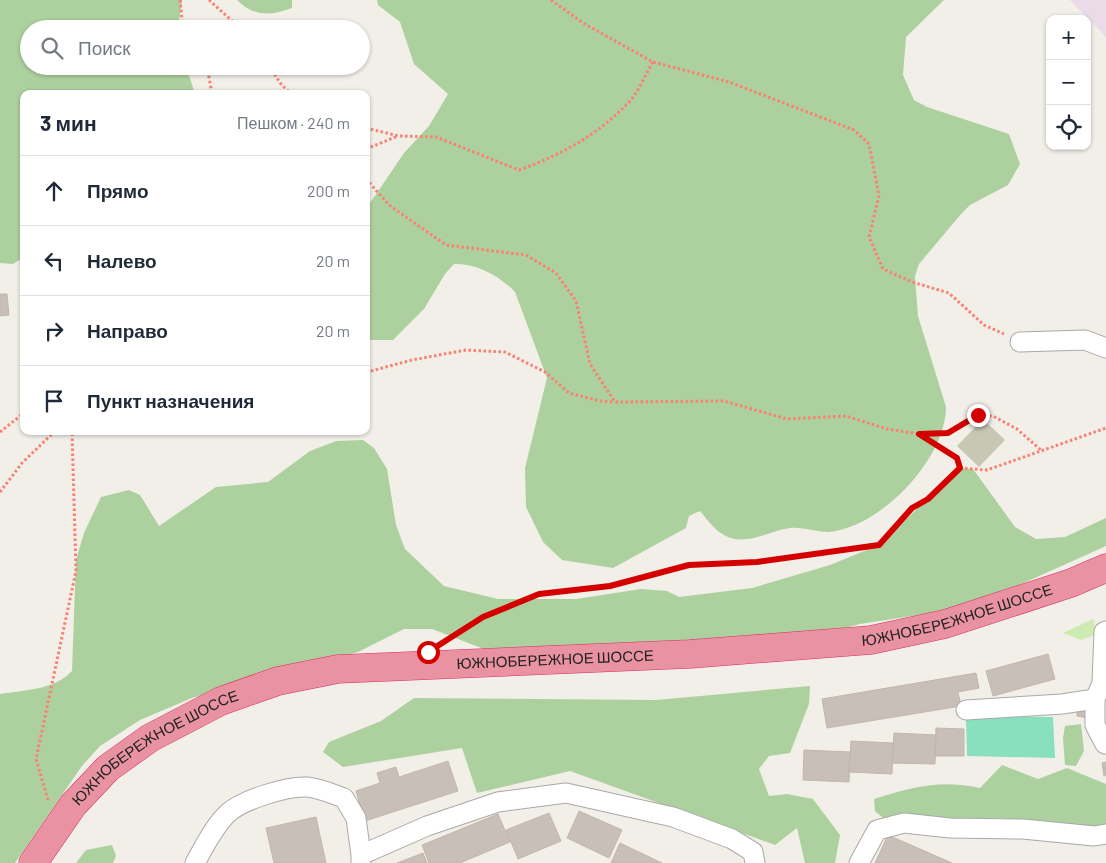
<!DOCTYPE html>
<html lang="ru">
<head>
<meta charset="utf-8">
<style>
  :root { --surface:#fff; --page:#f6f6f7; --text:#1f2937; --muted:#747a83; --line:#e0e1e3 }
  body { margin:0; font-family:Barlow,sans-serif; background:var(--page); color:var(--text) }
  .controls { position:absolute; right:15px; top:15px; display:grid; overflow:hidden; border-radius:10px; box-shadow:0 1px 4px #0004 }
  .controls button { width:45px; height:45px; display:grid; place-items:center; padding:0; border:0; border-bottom:1px solid var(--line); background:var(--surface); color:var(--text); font:25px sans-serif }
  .stop { position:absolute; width:15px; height:15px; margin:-11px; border:4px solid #d40000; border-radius:50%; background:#fff }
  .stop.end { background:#d40000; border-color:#fff; box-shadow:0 1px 5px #0008 }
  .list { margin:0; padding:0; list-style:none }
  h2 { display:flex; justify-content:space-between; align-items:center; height:65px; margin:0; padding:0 20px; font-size:21px }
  h2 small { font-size:16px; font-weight:400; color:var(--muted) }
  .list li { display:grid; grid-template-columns:32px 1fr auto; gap:15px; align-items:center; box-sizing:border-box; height:70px; padding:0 20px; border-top:1px solid var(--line) }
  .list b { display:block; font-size:19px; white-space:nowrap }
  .list em { font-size:16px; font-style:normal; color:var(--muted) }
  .icon { flex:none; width:28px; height:28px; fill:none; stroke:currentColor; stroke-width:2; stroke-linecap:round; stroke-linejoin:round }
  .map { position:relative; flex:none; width:1106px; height:863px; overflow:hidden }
  .search { position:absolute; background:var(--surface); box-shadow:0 1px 4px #0004; left:20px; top:20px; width:350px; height:55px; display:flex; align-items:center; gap:12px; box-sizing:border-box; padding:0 18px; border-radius:28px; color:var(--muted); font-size:19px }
  .panel { position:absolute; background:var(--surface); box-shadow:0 1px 4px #0004; left:20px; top:90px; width:350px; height:345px; border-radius:10px }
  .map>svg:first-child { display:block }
</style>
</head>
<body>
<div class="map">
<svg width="1106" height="863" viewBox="0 0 1106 863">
  <rect width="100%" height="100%" fill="#f2efe9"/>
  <path fill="#ebdbe8" d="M1070,0h36v37z"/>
  <path fill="#c7c7b4" d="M983,419l22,21 -26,27 -22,-21z"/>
  <path fill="#cdebb0" d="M1093,619l4,15 -16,6 -18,-7z"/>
  <path fill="#add19e" d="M0,0h182l-4,29h-149v37h157l9,28h-171v163l-11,7 -13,-1z
    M237,0h55v8c-21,8 -38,9 -55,-8z
    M377,0h567l-38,37 -3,38 11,25 13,7 82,27 11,30 -12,21 -38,20 -9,9 -42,50 -4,12 3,40 28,91c0,51 -65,121 -118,125 -12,0 -25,-5 -38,-4 -23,3 -47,21 -69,5 -8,-5 -15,-15 -21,-22l-11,5 -3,12 -73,40 -51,-8 -19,-18 -17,-35 -1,-39 22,-90 -32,-86c-15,-16 -39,-29 -61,-28l-9,10 -21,35 -31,31h-27v-131l38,-56 25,-27 19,-32 -34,-30 -14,-42 -22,-17z
    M363,440l11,8 13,21 9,56 9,24 39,37 54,13h78l65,-10 26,2 12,6 73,-9 78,-23 49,-20 81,-77 13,1 42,58 21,12 29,-2 41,-19v28l-122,55 -39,10 -85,13 -67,18 -304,9 -57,-22h-28l-46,23 -166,46 -52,22 -40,26 -18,20 -67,97h-15v-169c24,-4 55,-4 72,-23l4,-111 8,-27 17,-36 28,-7 11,5 19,31 57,-39 52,-5 42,-31 26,-10z
    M810,686l-1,18 -19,49 -21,3 -10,13 10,27 18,-2 26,5 27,36 -5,28h-30l-8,-35 -22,17 -205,-74 -93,22 -15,-45 -119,19 -20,-15 6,-10 52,-21 33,-23 242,2z
    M1081,724l3,27 -8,15 -11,-1 -2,-27 2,-12z
    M1002,765l36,14 29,-11 39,16v42l-41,1 -64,-9 -60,4 -42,-8 -16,4 -8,-7 -1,-12c37,-12 67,-20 106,-11z
    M112,845l4,11 -3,7h-37l10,-13z"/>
  <path fill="#88e0be" d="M966,716l87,1 2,41 -88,-2z"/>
  <path fill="#c7bfb8" stroke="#c4b6ab" d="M0,294h7l2,21 -9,1z
    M1048,654l7,25 -62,17 -7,-25z
    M976,673l3,15 -21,4 3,14 -134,22 -5,-29z
    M1077,707l11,2 -1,9 -10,-2z
    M936,728l28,1v27h-29z
    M894,733l42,2 -1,29 -43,-1z
    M851,741l42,2 -1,31 -43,-2z
    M804,750l46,2 -1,30 -46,-2z
    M448,761l10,30 -93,30 -9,-30 24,-8 -3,-10 19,-6 3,10z
    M1106,762v13l-2,1 -2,-13z
    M579,811l43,19 -13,28 -42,-20z
    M549,813l12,28 -43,18 -12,-29z
    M498,814l12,28 -50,21h-31l-7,-18z
    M316,817l10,46h-52l-8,-35z
    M888,835l64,28h-77z
    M620,843l42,20h-51z
    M423,853l4,10h-30z"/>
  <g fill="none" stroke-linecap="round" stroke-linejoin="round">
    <g stroke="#a9a9a9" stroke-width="21">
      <path id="minor" d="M1020,342l65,-2 21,8
        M1095,699v26l10,19
        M966,710l96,-6 33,-5 7,-16 2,-51 2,-1
        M195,863c9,-16 18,-35 32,-49 14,-14 60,-28 80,-27 12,1 26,7 37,11l12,20 5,37
        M361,863v-8l66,-29 71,-24 68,-9 107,24 59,22 21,13 2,11
        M859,863l18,-33 27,-7 46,5 73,1 71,7 12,-2"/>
    </g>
    <g stroke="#dc2a67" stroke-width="29">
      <g id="highway">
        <path id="s1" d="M33,863l40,-58 35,-37 42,-30 71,-37 57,-20 60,-12 352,-15 181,-14 74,-16 126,-41 35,-15"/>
      </g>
    </g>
    <path stroke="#fa8072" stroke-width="3" stroke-dasharray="2.5 2.5" stroke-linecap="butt" d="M180,0l3,29
      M209,0l32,29
      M551,0l32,23 70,39 76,20 125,48 15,14 10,52 -10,41 14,32 29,13 37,11 35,32 20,9
      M207,66l5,28
      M269,66l12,18 10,10
      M366,128l33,8 37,1 83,33c42,-15 79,-35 110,-68 10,-11 16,-27 24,-40
      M366,149l32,-13
      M366,179l23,26 57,40 80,10 30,18 20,28 14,63 25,38 109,-1 63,18 59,-3 41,13 32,5 38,24 3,10 -32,31 -16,9 -33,37 -122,17 -68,3 -79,21 -71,8 -56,23 -39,24
      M366,370l5,1 41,-11 54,-10 39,2 40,20 24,21 31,8 14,1
      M0,432l24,-19
      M919,434l29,-1 31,-18 14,1 24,13 25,22
      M960,468l27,2 119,-42
      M0,492l22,-29 33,-32
      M48,800l-12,-41 40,-188 -4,-140"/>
    <use href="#minor" stroke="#fff" stroke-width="19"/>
    <use href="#highway" stroke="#e892a2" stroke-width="28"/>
  </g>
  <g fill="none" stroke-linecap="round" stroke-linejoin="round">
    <path stroke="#d40000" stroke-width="6" d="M428,652l55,-35 56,-23 71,-8 79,-21 68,-3 122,-17 33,-37 16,-9 32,-31 -3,-10 -38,-24 29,-1 30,-18"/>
  </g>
  <g text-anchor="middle" stroke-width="4.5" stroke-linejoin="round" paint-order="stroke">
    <g font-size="15" fill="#222" stroke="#fff">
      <text dy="5" stroke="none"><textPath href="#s1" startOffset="998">ЮЖНОБЕРЕЖНОЕ ШОССЕ</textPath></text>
      <text dy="5" stroke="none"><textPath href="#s1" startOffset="592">ЮЖНОБЕРЕЖНОЕ ШОССЕ</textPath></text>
      <text dy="5" stroke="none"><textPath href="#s1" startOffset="172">ЮЖНОБЕРЕЖНОЕ ШОССЕ</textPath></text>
    </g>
  </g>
</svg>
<div class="controls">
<button>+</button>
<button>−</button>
<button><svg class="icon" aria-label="locate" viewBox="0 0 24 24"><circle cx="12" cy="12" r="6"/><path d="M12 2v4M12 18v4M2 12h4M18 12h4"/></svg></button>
</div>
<div class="stop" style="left:428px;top:652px"></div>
<div class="stop end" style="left:978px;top:415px"></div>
<div class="search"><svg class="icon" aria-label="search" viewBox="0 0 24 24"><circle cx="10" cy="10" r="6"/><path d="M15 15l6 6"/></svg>Поиск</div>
<section class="panel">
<h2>3 мин<small>Пешком · 240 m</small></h2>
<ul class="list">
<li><svg class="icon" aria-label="ahead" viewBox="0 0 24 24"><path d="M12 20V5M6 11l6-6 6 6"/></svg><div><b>Прямо</b></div><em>200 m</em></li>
<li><svg class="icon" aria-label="left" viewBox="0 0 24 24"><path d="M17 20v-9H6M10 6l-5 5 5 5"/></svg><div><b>Налево</b></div><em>20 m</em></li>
<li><svg class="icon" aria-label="right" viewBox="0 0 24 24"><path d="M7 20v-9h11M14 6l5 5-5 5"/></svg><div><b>Направо</b></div><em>20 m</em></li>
<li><svg class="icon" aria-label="arrive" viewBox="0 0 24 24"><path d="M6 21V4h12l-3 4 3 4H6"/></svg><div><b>Пункт назначения</b></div></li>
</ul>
</section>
</div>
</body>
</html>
